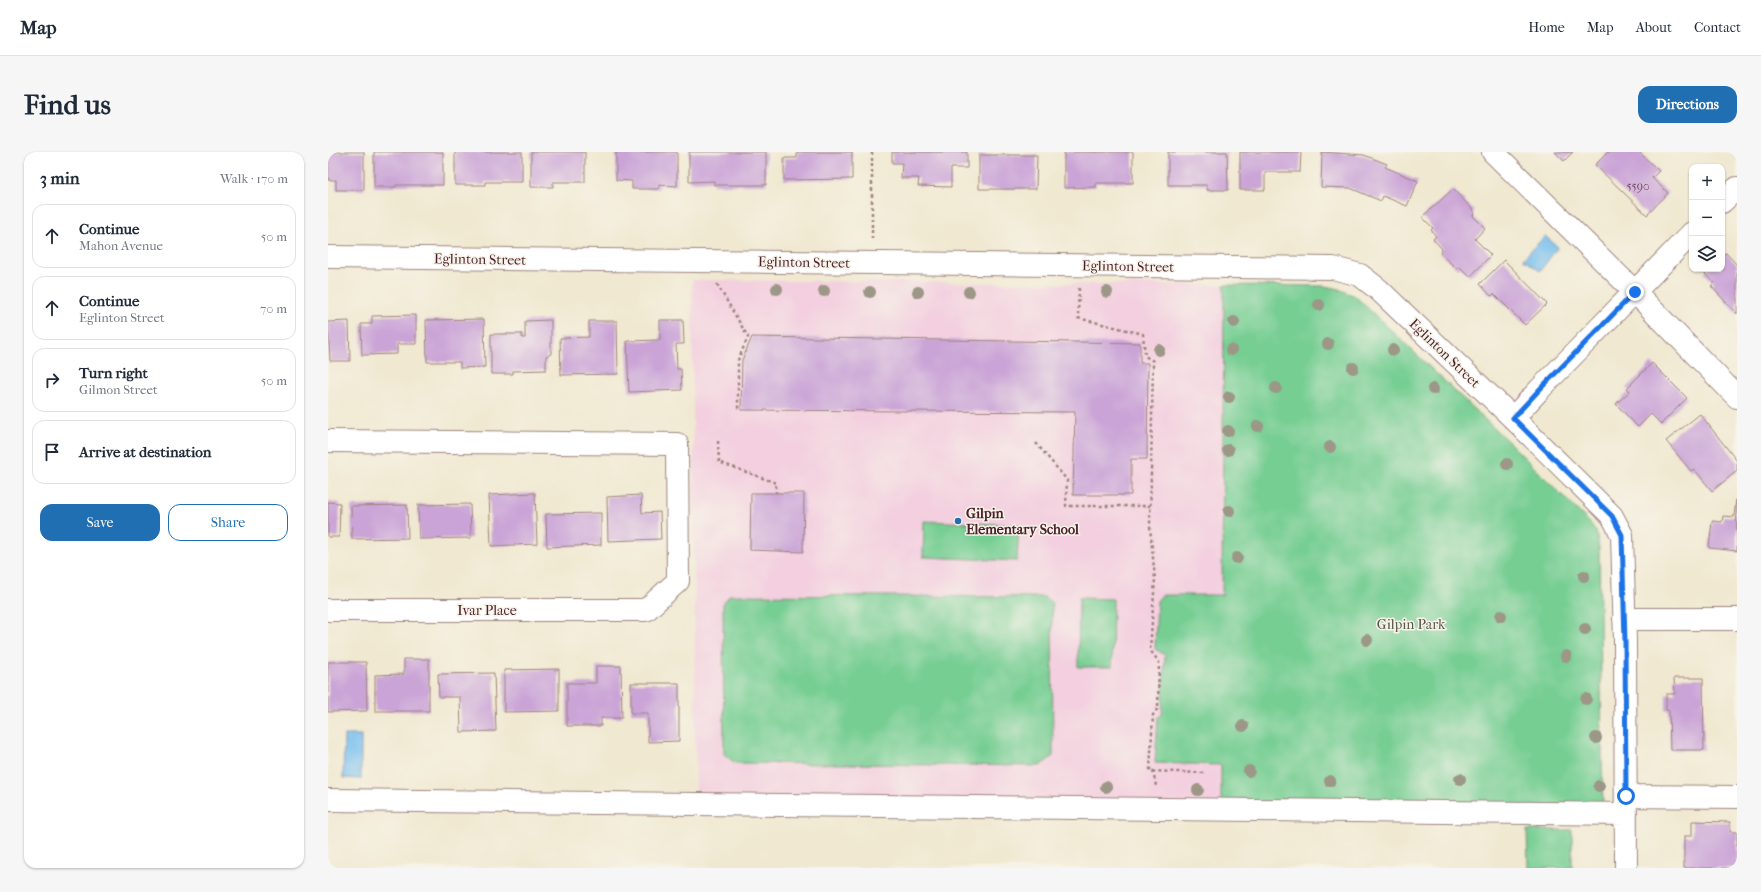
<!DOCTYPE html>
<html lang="en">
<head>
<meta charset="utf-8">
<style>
  :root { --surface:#fff; --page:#f6f6f7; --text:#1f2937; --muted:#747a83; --line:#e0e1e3; --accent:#1f6fb2 }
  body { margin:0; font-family:"IM FELL French Canon",serif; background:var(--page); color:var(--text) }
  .controls { position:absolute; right:12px; top:12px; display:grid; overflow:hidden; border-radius:8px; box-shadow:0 1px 3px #0004 }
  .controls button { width:36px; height:36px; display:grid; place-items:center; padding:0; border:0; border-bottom:1px solid var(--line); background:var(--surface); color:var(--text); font:20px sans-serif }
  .stop { position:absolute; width:12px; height:12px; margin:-9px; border:3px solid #1a73e8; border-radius:50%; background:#fff }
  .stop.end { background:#1a73e8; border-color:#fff; box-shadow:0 1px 4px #0008 }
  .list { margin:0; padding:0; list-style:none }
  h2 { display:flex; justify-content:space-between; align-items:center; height:52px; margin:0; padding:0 16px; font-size:17px }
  h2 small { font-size:13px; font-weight:400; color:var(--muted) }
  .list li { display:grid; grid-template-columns:26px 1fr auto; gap:12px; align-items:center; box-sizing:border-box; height:64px; margin:0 8px 8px; padding:0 8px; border:1px solid var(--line); border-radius:12px }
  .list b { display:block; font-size:15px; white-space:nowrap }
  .list p { margin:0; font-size:13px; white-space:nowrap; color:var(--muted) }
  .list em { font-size:13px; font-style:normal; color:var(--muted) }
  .actions { display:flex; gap:8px; padding:12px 16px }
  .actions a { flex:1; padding:9px 0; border:1px solid var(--accent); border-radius:12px; text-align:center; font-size:14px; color:var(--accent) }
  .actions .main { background:var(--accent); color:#fff }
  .icon { flex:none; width:22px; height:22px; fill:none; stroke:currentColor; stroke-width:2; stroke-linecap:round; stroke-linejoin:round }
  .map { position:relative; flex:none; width:1409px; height:716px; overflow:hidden; border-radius:12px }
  header { display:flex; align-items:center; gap:24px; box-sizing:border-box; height:56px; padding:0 20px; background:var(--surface); border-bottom:1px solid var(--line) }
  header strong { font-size:19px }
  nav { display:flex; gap:22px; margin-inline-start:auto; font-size:14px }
  .intro { display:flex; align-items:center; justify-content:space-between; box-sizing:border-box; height:96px; padding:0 24px }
  h1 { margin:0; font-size:28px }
  .button { padding:10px 18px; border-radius:12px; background:var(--accent); color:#fff; font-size:14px; font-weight:700 }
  main { display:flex; gap:24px; padding:0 24px }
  aside { flex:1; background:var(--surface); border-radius:12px; box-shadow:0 1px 3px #0004 }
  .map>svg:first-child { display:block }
</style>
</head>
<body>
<header>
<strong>Map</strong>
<nav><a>Home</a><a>Map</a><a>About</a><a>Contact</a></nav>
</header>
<div class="intro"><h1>Find us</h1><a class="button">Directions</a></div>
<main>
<aside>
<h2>3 min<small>Walk · 170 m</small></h2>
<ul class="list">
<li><svg class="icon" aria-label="ahead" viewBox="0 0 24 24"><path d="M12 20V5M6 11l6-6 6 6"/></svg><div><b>Continue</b><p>Mahon Avenue</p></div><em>50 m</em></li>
<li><svg class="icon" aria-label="ahead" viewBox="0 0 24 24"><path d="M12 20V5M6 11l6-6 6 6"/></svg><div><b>Continue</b><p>Eglinton Street</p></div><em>70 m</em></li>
<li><svg class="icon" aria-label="right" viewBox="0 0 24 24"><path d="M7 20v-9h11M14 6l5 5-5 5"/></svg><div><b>Turn right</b><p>Gilmon Street</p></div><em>50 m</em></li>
<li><svg class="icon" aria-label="arrive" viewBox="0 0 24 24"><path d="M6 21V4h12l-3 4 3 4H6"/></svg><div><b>Arrive at destination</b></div></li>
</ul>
<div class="actions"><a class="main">Save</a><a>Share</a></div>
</aside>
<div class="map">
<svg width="1409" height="716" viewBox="0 0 1409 716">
  <rect width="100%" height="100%" fill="#f7f3e8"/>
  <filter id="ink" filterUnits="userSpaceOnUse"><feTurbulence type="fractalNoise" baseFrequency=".025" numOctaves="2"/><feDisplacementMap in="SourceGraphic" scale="8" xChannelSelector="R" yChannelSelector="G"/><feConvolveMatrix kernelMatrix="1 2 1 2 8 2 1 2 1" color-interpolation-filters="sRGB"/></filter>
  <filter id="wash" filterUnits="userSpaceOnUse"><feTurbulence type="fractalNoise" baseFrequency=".012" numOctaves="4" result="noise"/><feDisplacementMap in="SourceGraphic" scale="16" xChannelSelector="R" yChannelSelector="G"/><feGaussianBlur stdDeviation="0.9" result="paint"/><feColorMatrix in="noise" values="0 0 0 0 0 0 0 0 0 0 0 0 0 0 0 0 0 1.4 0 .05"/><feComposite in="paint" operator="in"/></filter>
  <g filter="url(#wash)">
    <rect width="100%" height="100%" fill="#f0e8d0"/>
    <path fill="#f3cfdf" d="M364,128l532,5 -3,525 -525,-6z"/>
    <path fill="#76ce93" stroke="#60765f" d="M896,133l100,1 12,2 19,8 162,154 74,74 5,7 3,17 4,266 -382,-4v-45l-66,-2 3,-46 4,-2 3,-60 -10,-6 2,-48 5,-6h60z
      M596,369l95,4 -2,36 -94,-4z
      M402,443l314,2 8,6 1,153 -13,10 -305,-3 -11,-9 -1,-151z
      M751,446l34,1 -1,68h-34z
      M1199,678h45v38h-44z"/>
    <path fill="#75beee" stroke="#606e8c" d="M1217,84l13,11 -18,24 -17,-12z
      M16,583h17v44l-18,-1z"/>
    <g id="blocks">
      <path fill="#caa4d7" d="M0,0h36v38h-28v-10h-8z
        M46,0h69v33h-47v2h-22z
        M127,0h67v30h-37v3h-30z
        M203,0h54v30h-32v5h-22z
        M288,0h61v34l-18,-1v4h-27v-8l-16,-1z
        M361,0h77v33h-52v-4l-25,1z
        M469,0h55v27l-68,1v-22h13z
        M564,0h75v16h-16v19l-33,-1 1,-8h-18l1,-15h-10z
        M736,0h69v31h-37v4l-32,1z
        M840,0h59l1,38h-21v-5h-39z
        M912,0h61l-1,20h-35v18h-25z
        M994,0l42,3 23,9 -2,3 33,14 -11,25 -24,-10 -2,5 -31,-13 -29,-1z
        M1227,0h18l-9,9z
        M1280,0h31l20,19 -7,7 16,15 -21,22 -52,-50z
        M651,3h58l-1,34h-57z
        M1125,37l21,22 -1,5 12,12 -10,11 16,16 -21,22 -10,-10 -3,2 -17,-16 2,-4 -9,-10 3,-3 -5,-6 2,-2 -11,-11z
        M1398,101l11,12v49l-26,-28 3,-3 -10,-10 4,-4h14v-13z
        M1176,108l43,44 -22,21 -31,-31 -3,2 -11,-12z
        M88,163v29h-19v10l-35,1 -1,-31h11v-8z
        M156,167l1,48 -25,1v-6h-33l-1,-42z
        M223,168v34l-5,2v14l-33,1v3h-22v-40h31v4h3v-17z
        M332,168h23l1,24h-8l1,25h4l1,21 -53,2 -2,-51 33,-1z
        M21,169l1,40h-20l-2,-39z
        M261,169h28l1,53 -57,1 -1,-37 29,-1z
        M424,185l388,6v20h8l-1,96h-16v36h-58l2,-83 -334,-2 1,-50z
        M1324,211l35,35 -26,26 -10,-10 -13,13 -22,-23 14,-13 -3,-3z
        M1372,262l37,47v10l-25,20 -18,-22 -3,2 -25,-30z
        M207,341l2,51 -46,2 -2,-51z
        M423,341h53l-1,59 -53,-2z
        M313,343l1,18 18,-1 1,27 -53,2 -1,-44z
        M1408,347l1,52 -28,-3 3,-27 10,1 1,-6 11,1z
        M0,350l12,1 -1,34h-11z
        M142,352l1,34 -52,1 -1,-34z
        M79,353l1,33 -56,1 -1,-33z
        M273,361v32l-54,2 -1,-33z
        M76,507h25v52h-54v-36l29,-1z
        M0,510h38l1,49 -39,1z
        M268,514h25l1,52h-21v8h-34v-43h29z
        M231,517v42l-55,1v-42z
        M166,521l2,58 -35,1 -1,-35h-21l-1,-23z
        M1346,526h29l1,72h-34l-1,-40h-3v-16h9z
        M303,531h48v58l-31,1v-29h-17z
        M1364,669l38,1v10h7v36h-53v-32h8z"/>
    </g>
  </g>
  <g filter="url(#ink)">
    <use href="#blocks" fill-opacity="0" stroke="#9d847e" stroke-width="1"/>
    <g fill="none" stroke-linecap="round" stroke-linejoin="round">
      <g stroke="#9d847e" stroke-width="24">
        <path id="minor" d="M1165,0l142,140 102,105
          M1394,50l15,-14
          M0,105l1005,11 27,7 18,14 135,129 99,98 10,19 3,106 1,227
          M1185,266l27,-29 152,-156
          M0,289l349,3 1,137 -32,29h-318
          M1296,467h113
          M1298,644l111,1
          M0,648l1298,14"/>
      </g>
      <path stroke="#9d847e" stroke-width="2.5" stroke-dasharray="3 3" stroke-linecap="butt" d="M544,0v89
        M389,132l31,53 -10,23v50
        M751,136l-1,30 65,16 2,22 8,5 -3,166 5,52 -5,71 9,12 -1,46 -5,7 -3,56 54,2
        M390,289l1,21 57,21v10
        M708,291l31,37 -1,26h84
        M825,619l3,15"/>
      <use href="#minor" stroke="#fff" stroke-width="22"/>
    </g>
    <g fill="#9c9786">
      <circle cx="449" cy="137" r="6"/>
      <circle cx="496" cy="139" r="6"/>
      <circle cx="542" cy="140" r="6"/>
      <circle cx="590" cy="140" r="6"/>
      <circle cx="641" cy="140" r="6"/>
      <circle cx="779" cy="140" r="6"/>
      <circle cx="991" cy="153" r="6"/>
      <circle cx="906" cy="170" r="6"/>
      <circle cx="1000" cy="192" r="6"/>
      <circle cx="831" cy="198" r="6"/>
      <circle cx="903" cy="198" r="6"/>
      <circle cx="1065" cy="198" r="6"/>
      <circle cx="1025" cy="216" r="6"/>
      <circle cx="948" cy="236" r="6"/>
      <circle cx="1105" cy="237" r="6"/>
      <circle cx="901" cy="245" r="6"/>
      <circle cx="930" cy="274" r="6"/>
      <circle cx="900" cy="279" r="6"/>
      <circle cx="1002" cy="295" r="6"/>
      <circle cx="900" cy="298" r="6"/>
      <circle cx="1179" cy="312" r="6"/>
      <circle cx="901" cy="359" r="6"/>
      <circle cx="909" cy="406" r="6"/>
      <circle cx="1256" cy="424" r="6"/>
      <circle cx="1173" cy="464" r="6"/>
      <circle cx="1257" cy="477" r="6"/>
      <circle cx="1039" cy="488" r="6"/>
      <circle cx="1238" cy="504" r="6"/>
      <circle cx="1258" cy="547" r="6"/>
      <circle cx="915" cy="574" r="6"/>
      <circle cx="1268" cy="586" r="6"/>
      <circle cx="921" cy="619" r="6"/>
      <circle cx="1132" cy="627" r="6"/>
      <circle cx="1002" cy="629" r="6"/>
      <circle cx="1271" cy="634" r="6"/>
      <circle cx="778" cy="635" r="6"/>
      <circle cx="870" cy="638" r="6"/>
    </g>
  </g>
  <g fill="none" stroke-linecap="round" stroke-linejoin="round" filter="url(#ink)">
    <path stroke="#1a73e8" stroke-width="5" d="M1298,644l-1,-155 -3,-106 -10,-19 -99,-98 27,-29 95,-97"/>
  </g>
  <circle fill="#1f6fb2" stroke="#f7f3e8" stroke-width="1.5" cx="630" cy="369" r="4"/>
  <g text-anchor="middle" stroke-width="3" stroke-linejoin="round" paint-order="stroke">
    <g font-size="12" fill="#6a4056">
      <text x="1310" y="38">5590</text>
    </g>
    <g font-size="14" fill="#4a1f2b" stroke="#f7f3e8">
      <text transform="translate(152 107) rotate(1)" y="5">Eglinton Street</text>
      <text transform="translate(476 110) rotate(1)" y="5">Eglinton Street</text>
      <text transform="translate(800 114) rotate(1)" y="5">Eglinton Street</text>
      <text transform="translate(1117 201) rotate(44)" y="5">Eglinton Street</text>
      <text x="159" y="463">Ivar Place</text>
    </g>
    <g font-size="14" font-weight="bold" fill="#4a1f2b" stroke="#f7f3e8" text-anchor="start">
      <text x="638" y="366">Gilpin<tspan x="638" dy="16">Elementary School</tspan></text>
    </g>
    <g font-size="14" fill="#57544a" stroke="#f7f3e8">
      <text x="1083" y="477">Gilpin Park</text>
    </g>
  </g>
</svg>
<div class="controls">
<button>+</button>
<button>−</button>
<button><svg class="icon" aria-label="layers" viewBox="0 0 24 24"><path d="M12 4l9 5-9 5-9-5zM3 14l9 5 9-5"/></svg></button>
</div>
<div class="stop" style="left:1298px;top:644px"></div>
<div class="stop end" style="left:1307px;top:140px"></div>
</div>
</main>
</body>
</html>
